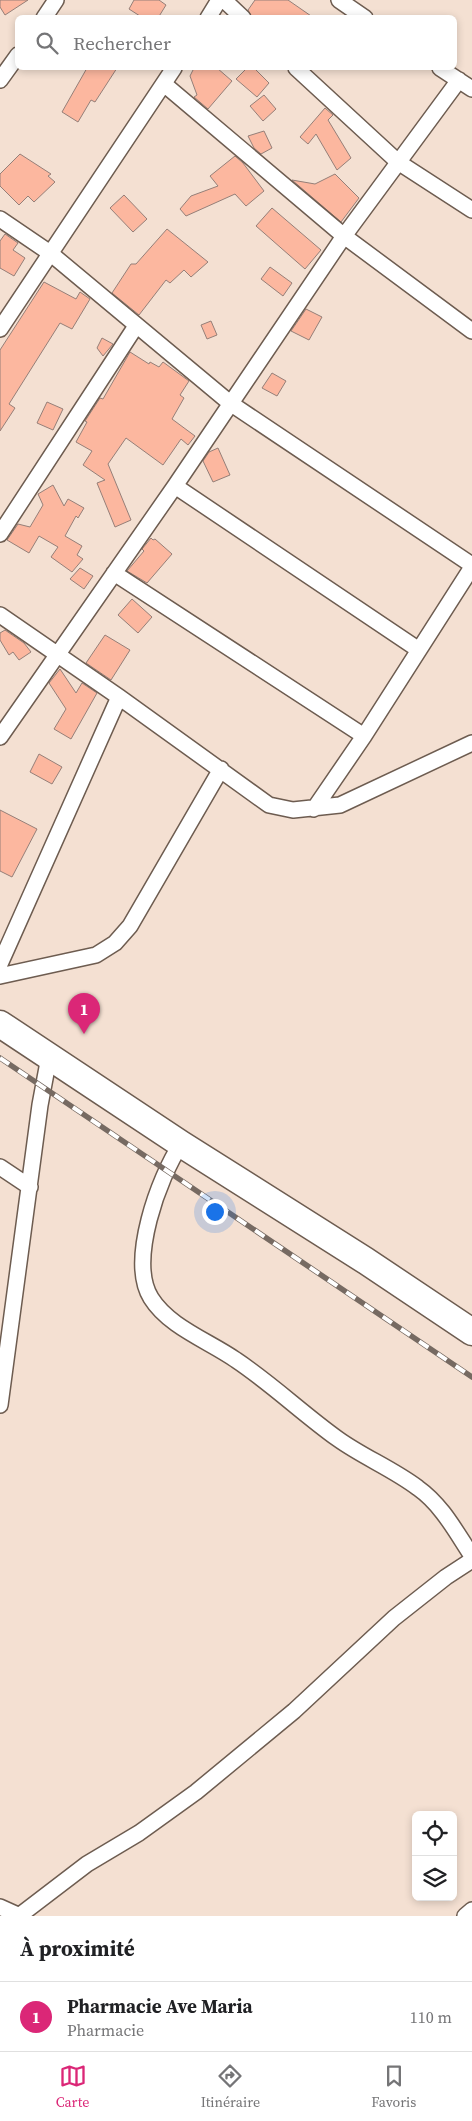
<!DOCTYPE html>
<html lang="fr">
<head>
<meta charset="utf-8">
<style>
  :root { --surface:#fff; --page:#f2f2f2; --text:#202124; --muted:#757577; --line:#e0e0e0; --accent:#db2777 }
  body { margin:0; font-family:"Source Serif 4",serif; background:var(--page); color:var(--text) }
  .controls { position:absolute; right:15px; bottom:15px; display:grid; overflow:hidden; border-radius:8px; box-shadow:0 2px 8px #0003 }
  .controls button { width:45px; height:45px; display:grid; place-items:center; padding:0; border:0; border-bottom:1px solid var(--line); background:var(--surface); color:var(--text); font:25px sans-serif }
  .you { position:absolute; left:214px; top:1211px; width:18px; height:18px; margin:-12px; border:4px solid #fff; border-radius:50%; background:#1a73e8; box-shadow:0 0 0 8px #1a73e833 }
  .badge { display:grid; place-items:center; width:32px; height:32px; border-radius:50%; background:var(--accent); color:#fff; font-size:16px; font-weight:700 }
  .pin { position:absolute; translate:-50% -41px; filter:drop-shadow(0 1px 2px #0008) }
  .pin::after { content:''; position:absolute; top:26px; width:18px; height:15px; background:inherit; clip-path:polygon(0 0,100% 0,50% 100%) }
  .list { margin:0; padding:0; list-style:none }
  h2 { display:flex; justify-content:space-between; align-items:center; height:65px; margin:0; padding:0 20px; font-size:21px }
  h2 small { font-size:16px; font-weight:400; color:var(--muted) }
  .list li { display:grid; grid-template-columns:32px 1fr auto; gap:15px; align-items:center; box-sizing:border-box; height:70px; padding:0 20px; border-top:1px solid var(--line) }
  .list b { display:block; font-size:19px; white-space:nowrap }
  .list p { margin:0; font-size:16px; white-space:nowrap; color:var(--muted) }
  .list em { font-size:16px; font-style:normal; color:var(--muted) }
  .icon { flex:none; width:28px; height:28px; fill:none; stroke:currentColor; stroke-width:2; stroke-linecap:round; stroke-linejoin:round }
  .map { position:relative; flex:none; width:472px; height:1916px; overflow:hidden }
  .search { position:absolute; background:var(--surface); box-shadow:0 2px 8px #0003; left:15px; right:15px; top:15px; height:55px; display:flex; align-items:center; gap:12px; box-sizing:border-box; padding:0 18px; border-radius:8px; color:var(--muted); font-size:19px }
  .sheet { height:135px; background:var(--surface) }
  nav { display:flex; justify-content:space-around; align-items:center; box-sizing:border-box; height:70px; border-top:1px solid var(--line); background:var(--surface); font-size:14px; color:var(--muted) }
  nav a { display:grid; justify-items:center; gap:2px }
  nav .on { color:var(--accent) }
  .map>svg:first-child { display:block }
</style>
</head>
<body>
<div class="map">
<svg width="472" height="1916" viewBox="0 0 472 1916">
  <rect width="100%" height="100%" fill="#f4e0d2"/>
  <path fill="#fcb79f" stroke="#957f78" d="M0,0h28l-23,15 -5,-8z
    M134,0h25l7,5 -8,13h-15l-14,-9z
    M255,0h33l26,18h-62l-4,-8z
    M87,68h30l-22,34 -4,-2 -13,22 -16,-10z
    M194,68h23l15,13 -24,28 -14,-12 3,-2 -7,-19z
    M247,68h7l15,15 -12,14 -21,-18z
    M264,95l12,14 -13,12 -13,-15z
    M325,108l8,7 -5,5 23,38 -14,12 -21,-36 -8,10 -8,-7z
    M264,131l8,17 -11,6 -7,-6 -6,-12z
    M20,154l31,20 -3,2 7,6 -21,20 -6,-6 -9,9 -19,-19v-12z
    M235,156l8,7 21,28 -18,15 -11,-12 -49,22 -6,-7 11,-13 27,-10 -8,-10z
    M335,174l24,24 -18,24 -49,-42 23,4z
    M124,195l23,24 -14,13 -23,-24z
    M272,208l49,42 -16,19 -49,-43z
    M167,229l41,33 -17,15 -7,-7 -14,13 -4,-3 -27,35 -27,-22 19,-29h5z
    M5,234l13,9 -5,7 12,8 -11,18 -14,-8v-27z
    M270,267l22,16 -9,13 -22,-17z
    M44,282l32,17 4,-7 10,7 -18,30 -12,-6 -51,81 6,4 -15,23v-81z
    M306,309l16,8 -13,23 -18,-9z
    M211,321l6,14 -10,4 -6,-14z
    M102,338l11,6 -10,12 -6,-8z
    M130,352l19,12 1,-2 9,5 4,-5 26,19 -9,14 4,3 -12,21 23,17 -7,9 -7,-6 -18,26 -37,-27 -18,26 23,56 -16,7 -18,-44 8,-3 -22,-15 9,-14 -16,-9 11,-20 -2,-1 15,-23 3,1z
    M272,373l14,8 -9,15 -15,-8z
    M47,402l16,7 -10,21 -16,-7z
    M218,448l12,27 -17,7 -10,-21 6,-9z
    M53,485l11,21 4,-7 16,9 -6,10 -2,-2 -11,20 17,10 -5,9 6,4 -11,13 -21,-15 7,-10 -19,-11 -10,17 -22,-13 11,-16 12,3 13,-22 -5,-11z
    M151,538l2,2 2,-1 17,15 -25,29 -20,-12 17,-20 -2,-2z
    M80,568l13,8 -9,13 -14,-10z
    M132,599l20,18 -14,16 -20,-18z
    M5,630l19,13 7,9 -12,8 -6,-8 -4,3 -9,-15v-7z
    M105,635l25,15 -19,30 -25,-17z
    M60,669l16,24 6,-10 15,10 -26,46 -17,-10 12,-20 -17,-26z
    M39,754l23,13 -10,17 -22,-12z
    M0,810l37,19 -25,48 -12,-6z"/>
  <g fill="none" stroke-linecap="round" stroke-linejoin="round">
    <g stroke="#6d5c50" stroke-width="18">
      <path id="minor" d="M224,0l19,18
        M339,0l26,18
        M44,18l12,-18
        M208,18l11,-18
        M296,68l102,94 74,48
        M440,68l32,21
        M0,80l18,-25
        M164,84l180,152 128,95
        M0,219l50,34 180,150 242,162
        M0,329l174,-261
        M175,486l244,164
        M0,534l136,-208
        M114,573l250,163
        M0,615l119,82 150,108 24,5 47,-5 132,-62
        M0,737l175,-251 169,-250 115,-156
        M314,809l50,-73 108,-169
        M0,964l119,-267
        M0,976l96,-21 19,-12 15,-17 91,-157
        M181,1144c-22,33 -53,117 -30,154 18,29 58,43 85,62 36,24 67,54 102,79 25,18 55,30 80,49 24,17 38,44 54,68
        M0,1167l30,20
        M0,1405l40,-300 9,-48
        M0,1907l20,9
        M19,1916l68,-52 52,-31 57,-41 98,-81 100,-93 52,-41 26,-17
        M465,1916l7,-6"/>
    </g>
    <g stroke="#6d5c50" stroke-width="29">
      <path id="trunk" d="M0,1024l181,120 185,117 106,71"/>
    </g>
    <use href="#minor" stroke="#fff" stroke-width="15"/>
    <use href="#trunk" stroke="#fff" stroke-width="26"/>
    <g stroke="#766a62" stroke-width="5.5">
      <path id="rail" d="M0,1058l472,319"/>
    </g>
    <use href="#rail" stroke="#fff" stroke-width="4" stroke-dasharray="11" stroke-linecap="butt"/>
  </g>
</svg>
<div class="controls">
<button><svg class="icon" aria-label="locate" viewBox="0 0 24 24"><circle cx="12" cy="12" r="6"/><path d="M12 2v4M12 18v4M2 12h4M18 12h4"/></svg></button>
<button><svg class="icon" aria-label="layers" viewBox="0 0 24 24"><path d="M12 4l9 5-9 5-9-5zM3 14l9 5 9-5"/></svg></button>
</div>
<div class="you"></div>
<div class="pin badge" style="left:84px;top:1034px">1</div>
<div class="search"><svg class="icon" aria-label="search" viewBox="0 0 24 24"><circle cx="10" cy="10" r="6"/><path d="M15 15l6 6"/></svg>Rechercher</div>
</div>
<section class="sheet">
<h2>À proximité<small></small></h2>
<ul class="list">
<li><span class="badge">1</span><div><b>Pharmacie Ave Maria</b><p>Pharmacie</p></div><em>110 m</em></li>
</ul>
</section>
<nav>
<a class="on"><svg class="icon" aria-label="map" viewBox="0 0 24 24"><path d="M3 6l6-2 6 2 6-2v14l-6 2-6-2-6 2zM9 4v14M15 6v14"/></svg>Carte</a>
<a><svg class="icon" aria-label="directions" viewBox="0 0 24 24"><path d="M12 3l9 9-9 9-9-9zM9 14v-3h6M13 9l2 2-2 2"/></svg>Itinéraire</a>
<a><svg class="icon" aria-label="saved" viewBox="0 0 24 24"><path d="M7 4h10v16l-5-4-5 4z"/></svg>Favoris</a>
</nav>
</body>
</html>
